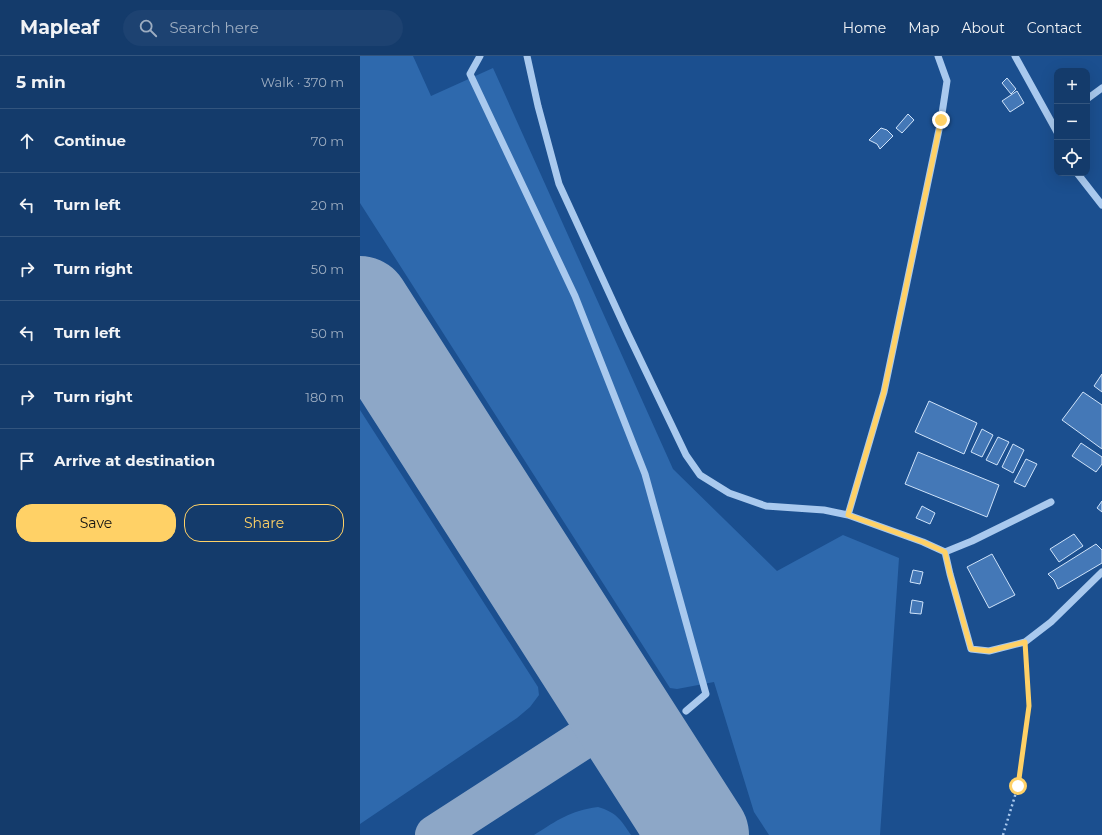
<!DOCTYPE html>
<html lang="en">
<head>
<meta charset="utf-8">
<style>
  :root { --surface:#143b6b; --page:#1d4271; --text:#f1f3f6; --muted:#9dadc1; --line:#33557e; --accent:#ffd166 }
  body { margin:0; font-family:Montserrat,sans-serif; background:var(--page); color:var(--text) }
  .controls { position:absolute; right:12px; top:12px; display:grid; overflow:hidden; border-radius:8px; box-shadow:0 4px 16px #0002 }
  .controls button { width:36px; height:36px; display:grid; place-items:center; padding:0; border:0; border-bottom:1px solid var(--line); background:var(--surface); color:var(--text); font:20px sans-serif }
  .stop { position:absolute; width:12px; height:12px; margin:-9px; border:3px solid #ffd166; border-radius:50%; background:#fff }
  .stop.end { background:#ffd166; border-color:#fff; box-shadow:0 1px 4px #0008 }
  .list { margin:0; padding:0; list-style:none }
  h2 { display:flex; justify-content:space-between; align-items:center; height:52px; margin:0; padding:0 16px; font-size:17px }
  h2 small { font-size:13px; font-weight:400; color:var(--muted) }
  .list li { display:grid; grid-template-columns:26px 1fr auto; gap:12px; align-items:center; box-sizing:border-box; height:64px; padding:0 16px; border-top:1px solid var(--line) }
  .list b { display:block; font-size:15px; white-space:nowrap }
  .list em { font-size:13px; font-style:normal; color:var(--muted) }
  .actions { display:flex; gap:8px; padding:12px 16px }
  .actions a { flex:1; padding:9px 0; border:1px solid var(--accent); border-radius:16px; text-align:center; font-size:14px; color:var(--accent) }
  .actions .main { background:var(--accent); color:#111 }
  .icon { flex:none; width:22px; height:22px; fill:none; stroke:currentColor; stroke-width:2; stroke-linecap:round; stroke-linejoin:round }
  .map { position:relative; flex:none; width:742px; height:779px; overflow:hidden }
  header { display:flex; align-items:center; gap:24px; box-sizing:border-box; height:56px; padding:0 20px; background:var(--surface); border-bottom:1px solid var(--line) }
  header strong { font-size:19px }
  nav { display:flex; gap:22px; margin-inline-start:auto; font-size:14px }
  .search { width:280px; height:36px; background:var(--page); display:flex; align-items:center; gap:10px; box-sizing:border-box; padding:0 14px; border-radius:22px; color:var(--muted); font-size:15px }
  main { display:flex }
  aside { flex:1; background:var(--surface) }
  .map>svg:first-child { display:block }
</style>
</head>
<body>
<header>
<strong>Mapleaf</strong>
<div class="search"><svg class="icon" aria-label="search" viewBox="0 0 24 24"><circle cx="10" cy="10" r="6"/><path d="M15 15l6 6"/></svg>Search here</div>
<nav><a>Home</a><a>Map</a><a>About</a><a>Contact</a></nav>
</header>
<main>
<aside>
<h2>5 min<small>Walk · 370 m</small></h2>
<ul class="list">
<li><svg class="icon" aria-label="ahead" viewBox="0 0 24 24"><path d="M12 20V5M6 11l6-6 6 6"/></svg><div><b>Continue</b></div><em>70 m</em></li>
<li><svg class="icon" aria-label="left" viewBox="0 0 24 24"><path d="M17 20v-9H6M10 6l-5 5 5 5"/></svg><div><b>Turn left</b></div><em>20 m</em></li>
<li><svg class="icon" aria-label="right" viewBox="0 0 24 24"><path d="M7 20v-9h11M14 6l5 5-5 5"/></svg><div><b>Turn right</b></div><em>50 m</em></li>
<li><svg class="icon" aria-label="left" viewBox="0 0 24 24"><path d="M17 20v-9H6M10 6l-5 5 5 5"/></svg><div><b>Turn left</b></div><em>50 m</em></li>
<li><svg class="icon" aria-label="right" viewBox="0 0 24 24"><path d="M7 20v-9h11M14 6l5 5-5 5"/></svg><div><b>Turn right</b></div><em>180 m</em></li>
<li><svg class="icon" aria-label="arrive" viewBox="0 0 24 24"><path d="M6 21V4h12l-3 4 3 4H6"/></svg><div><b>Arrive at destination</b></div></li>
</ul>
<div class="actions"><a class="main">Save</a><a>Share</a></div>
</aside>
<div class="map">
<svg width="742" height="779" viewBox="0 0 742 779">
  <rect width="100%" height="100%" fill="#1b4f8f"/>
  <path fill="#2e69ad" d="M0,0h53l18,40 62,-28 180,401 104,102 66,-36 56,23 -19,277h-111l-15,-23 -40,-130 -37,7 -7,-1 -310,-485z
    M0,354l178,277 1,8 -9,12 -13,11 -157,106z
    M238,751c18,5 23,13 33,28h-97c24,-15 35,-24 64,-28z"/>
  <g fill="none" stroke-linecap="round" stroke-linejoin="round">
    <path stroke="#8da7c7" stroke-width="40" d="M75,779l187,-121"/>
    <path stroke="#8da7c7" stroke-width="100" d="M0,250l339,529"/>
  </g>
  <path fill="#4478b7" stroke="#cfe3fa" d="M647,22l9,11 -5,5 -9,-11z
    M657,35l7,12 -14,9 -8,-11z
    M548,58l6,6 -12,13 -6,-5z
    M521,72l6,2 6,6 -13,13 -3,-5 -8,-4z
    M742,318v18l-8,-6z
    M723,336l19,13v44l-40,-29z
    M569,345l48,22 -13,31 -49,-22z
    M622,373l11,6 -11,22 -11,-5z
    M638,381l11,5 -12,23 -11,-5z
    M721,387l21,14v7l-6,8 -24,-16z
    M653,388l11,6 -11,23 -11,-6z
    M558,396l81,33 -12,32 -82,-33z
    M666,403l11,5 -12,23 -11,-5z
    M742,445v11l-5,-4z
    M562,450l13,7 -5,11 -14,-6z
    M714,478l9,12 -24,16 -9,-13z
    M736,488l6,6v13l-44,26 -4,-9 -6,-6z
    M632,498l23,41 -26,13 -22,-41z
    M553,514l10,2 -3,12 -10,-2z
    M552,544l11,2 -2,12 -11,-1z"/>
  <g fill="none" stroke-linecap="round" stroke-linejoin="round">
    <path stroke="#a9c9ee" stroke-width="2.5" stroke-dasharray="2 3" stroke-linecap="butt" d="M643,779l15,-49 11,-80 -4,-53"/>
    <path stroke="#a9c9ee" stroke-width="7" d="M120,0l-10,18 105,222 70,178 61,220 -20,17
      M167,0l11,50 21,78 69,150 58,121 14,20 29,18 37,13 58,4 24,5 36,-123 57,-272 6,-39 -9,-25
      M655,0l42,76
      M727,43l15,-11
      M717,117l25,32
      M488,459l75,27 22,10 27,-11 79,-39
      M585,496l5,22 21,75 18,2 36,-9 26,-20 51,-50"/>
  </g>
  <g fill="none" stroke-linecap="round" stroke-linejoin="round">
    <path stroke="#ffd166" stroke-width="5" d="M581,64l-57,272 -36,123 75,27 22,10 5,22 21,75 18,2 36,-9 4,64 -11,80"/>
  </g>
</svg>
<div class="controls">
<button>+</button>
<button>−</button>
<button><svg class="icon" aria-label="locate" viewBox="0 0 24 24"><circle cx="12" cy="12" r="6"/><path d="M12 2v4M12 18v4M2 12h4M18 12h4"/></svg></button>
</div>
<div class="stop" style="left:658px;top:730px"></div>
<div class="stop end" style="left:581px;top:64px"></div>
</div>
</main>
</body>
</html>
